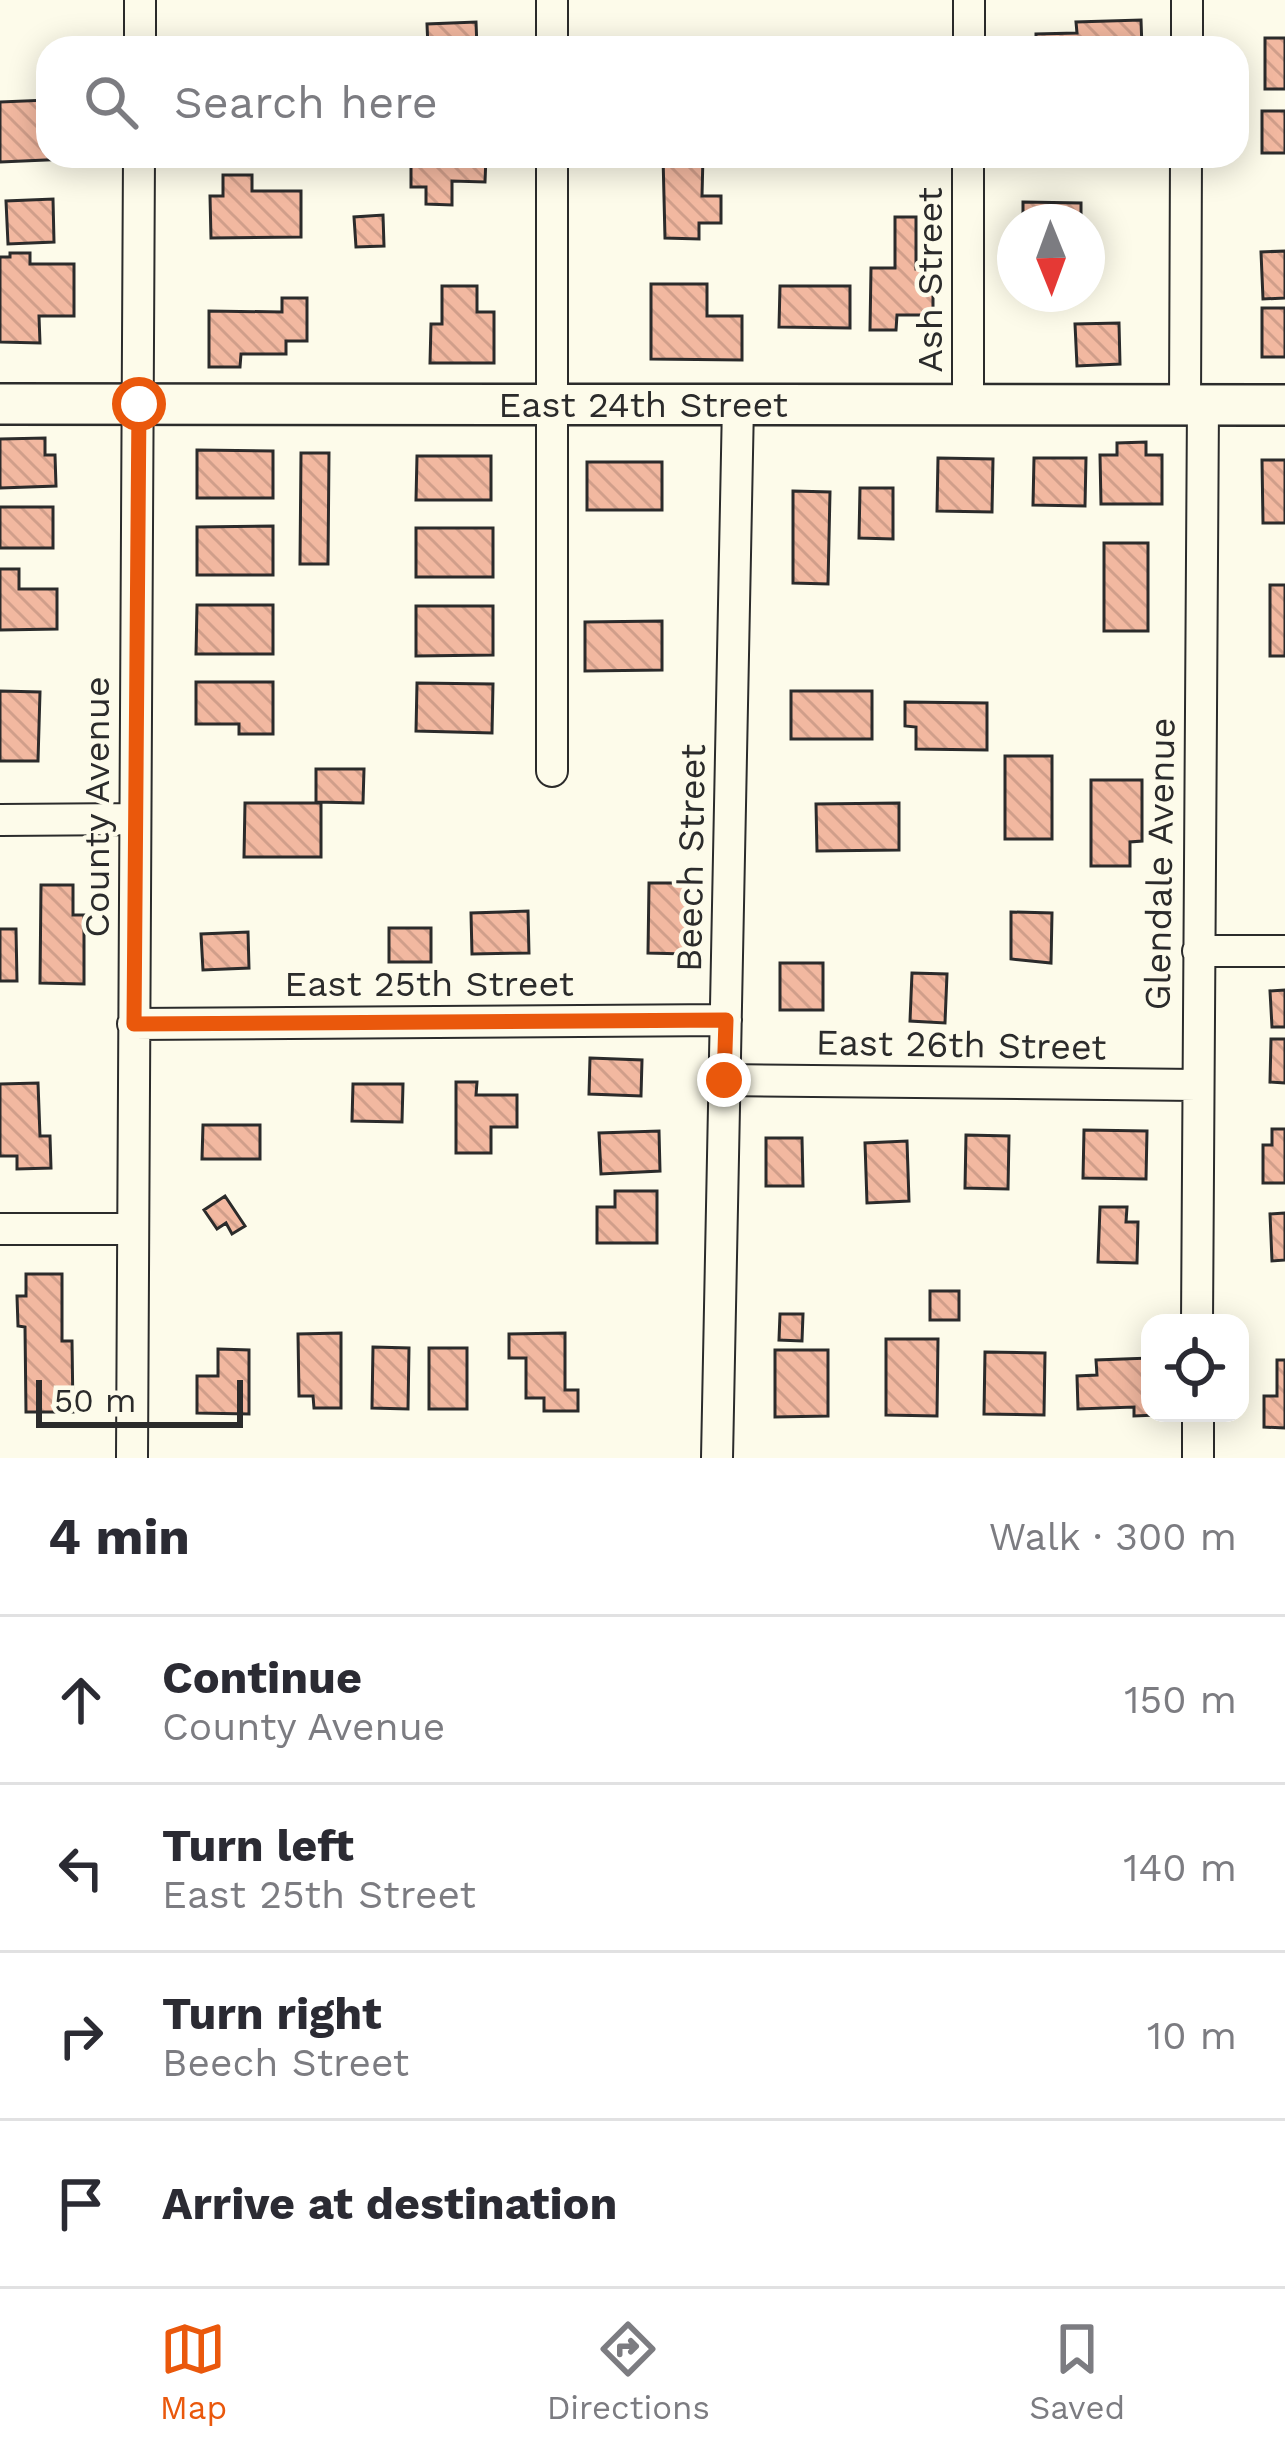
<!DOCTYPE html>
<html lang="en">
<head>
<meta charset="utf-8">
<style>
  :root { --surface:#fff; --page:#f2f2f3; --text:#2b2b33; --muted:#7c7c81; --line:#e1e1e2; --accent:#ea580c }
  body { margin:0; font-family:"Work Sans",sans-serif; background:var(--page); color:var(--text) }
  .controls { position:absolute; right:36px; bottom:36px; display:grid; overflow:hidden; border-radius:24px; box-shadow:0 6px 30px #0003 }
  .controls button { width:108px; height:108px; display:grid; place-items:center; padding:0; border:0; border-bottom:3px solid var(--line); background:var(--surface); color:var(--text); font:60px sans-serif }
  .compass { position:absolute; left:997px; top:204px; width:108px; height:108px; border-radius:50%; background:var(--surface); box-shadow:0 6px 30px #0003; rotate:179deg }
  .scale { position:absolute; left:36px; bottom:30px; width:207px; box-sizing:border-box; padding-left:12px; border:6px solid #2b2b2b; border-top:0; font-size:33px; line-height:42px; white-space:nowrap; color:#2b2b2b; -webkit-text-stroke:9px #fdfbea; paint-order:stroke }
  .stop { position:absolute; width:36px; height:36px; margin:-27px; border:9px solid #ea580c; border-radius:50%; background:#fff }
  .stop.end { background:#ea580c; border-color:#fff; box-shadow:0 3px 12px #0008 }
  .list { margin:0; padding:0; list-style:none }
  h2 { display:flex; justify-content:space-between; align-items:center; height:156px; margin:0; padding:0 48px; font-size:51px }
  h2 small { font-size:39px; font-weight:400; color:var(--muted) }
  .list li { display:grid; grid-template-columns:78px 1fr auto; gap:36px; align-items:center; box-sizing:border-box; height:168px; padding:0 48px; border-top:3px solid var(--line) }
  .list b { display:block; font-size:45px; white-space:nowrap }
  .list p { margin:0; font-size:39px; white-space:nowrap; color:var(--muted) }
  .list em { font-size:39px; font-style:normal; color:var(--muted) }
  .icon { flex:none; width:66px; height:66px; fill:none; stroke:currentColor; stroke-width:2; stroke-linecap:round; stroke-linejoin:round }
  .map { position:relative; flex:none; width:1285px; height:1458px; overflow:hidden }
  .search { position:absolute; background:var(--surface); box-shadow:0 6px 30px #0003; left:36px; right:36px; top:36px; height:132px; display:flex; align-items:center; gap:30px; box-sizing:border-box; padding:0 42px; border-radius:36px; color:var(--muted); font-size:45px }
  .sheet { height:828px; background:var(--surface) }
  nav { display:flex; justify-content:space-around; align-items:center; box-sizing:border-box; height:168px; border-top:3px solid var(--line); background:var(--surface); font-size:33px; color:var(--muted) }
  nav a { display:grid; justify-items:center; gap:6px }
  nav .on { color:var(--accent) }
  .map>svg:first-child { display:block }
</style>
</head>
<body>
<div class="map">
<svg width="1285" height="1458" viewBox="0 0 1285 1458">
  <defs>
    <pattern id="building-back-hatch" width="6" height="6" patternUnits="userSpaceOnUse" patternTransform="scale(3)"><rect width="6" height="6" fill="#f2b8a0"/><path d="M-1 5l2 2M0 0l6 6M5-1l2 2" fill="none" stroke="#d09e8a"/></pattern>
  </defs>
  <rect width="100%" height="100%" fill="#fdfbea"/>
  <path fill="url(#building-back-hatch)" stroke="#2b2b2b" stroke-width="3" d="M1141,20l1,28h-106v-14l41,-1 -1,-11z
    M476,22l1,26h-49l-1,-24z
    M1265,38h20v51h-20z
    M48,100v56h20v3l-68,3v-60z
    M1262,111h23v42h-23z
    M411,156h75l-1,26 -33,-1v24l-26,-1v-17h-15z
    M663,156h40l-1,40h19v27h-22v16l-34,-1z
    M223,175h29v16h49v46l-90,1 -1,-42h13z
    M53,199l1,43 -46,2 -2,-43z
    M1023,202l58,1v19h-58z
    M383,215l1,31 -28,1 -2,-30z
    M895,217h21v52h17v46h-36l-1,15h-26l1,-62h24z
    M1285,251v47l-22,1 -2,-47z
    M10,253h20v11h44v52h-35l1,27 -40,-1v-85h10z
    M651,284h56v32h35v44l-91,-1z
    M442,286h35v26h17v51h-64l1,-39h11z
    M780,286h70v42l-71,-1z
    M282,298h25v43h-21v13h-45l-1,13h-31v-56l73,1z
    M1262,308h23v49h-23z
    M1119,323l1,41 -43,2 -2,-42z
    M45,438v17h10l1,31 -56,2v-49z
    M1146,442v13h16v49h-61l-1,-49h17v-12z
    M197,450l76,1v47h-76z
    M301,453h28l-1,111h-28z
    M417,456h74v44h-75z
    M938,458l55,1 -1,53 -55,-1z
    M1034,458h52l-1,48 -52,-1z
    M1262,460h23v63h-22z
    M587,462h75v48h-75z
    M860,488h33v51l-34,-1z
    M793,491l37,1 -2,92 -35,-1z
    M0,507h53v41h-53z
    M273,526v49h-76v-48z
    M416,528h77v49h-77z
    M1104,543h44v88h-44z
    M0,569h19v20h38v40l-57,1z
    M1270,585h15v71h-15z
    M197,605h76v49h-77z
    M416,606h77v49l-77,1z
    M662,621v49l-77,1v-49z
    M196,682h77v52h-34v-10h-43z
    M417,683l76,1 -1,49 -76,-2z
    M0,691l40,1 -2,69h-38z
    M791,691h81v48h-81z
    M905,702l82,1v47l-71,-1v-22l-11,-1z
    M1005,756h47v83h-47z
    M316,769h48l-1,34 -47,-1z
    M1091,780h51v61l-12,1v24h-39z
    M245,803h76v54h-77z
    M899,803v47l-82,1 -1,-47z
    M649,883h39l-2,71 -38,-1z
    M41,885h32v30h11v69l-44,-1z
    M528,911l1,42 -57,1 -1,-41z
    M1011,912l41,1 -1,50 -40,-4z
    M389,928h42v34h-42z
    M0,929h16l1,52h-17z
    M248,932l1,36 -46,2 -2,-36z
    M780,963h43v47h-43z
    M912,973l35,1 -2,49 -35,-2z
    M1285,990v37h-13l-2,-36z
    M1271,1039h14v44l-15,-1z
    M590,1058l52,2 -1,36 -52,-2z
    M456,1082h21l-1,13h41v32h-26v26h-35z
    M38,1083l2,53h10l1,32 -34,1v-13h-17v-72z
    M353,1084h50l-1,38 -50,-1z
    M203,1125h57v34h-58z
    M1272,1129h13v54h-22v-38h9z
    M1084,1130l63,1 -1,48 -63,-1z
    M659,1131l1,40 -59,3 -2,-41z
    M966,1135l43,1 -1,53 -43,-1z
    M766,1138h36l1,48h-37z
    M907,1141l2,60 -42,2 -2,-60z
    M615,1191h42v52h-60v-36h18z
    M225,1196l20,30 -13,8 -6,-11 -9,6 -13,-19z
    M1100,1207h27l-1,15h12l-1,41 -39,-1z
    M1285,1213v47l-13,1 -2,-47z
    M26,1274h36v67h10l1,71h-47l-1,-85 -7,-1 -1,-30h9z
    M930,1291h29v29h-29z
    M780,1314h23l-1,27 -23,-1z
    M341,1333v75h-27l-1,-12h-14l-1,-62z
    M565,1333v57h13v21h-34v-13h-18v-40h-17v-24z
    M886,1339h52l-1,77 -51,-1z
    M373,1347l36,1 -1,61 -36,-1z
    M429,1348h38v61h-38z
    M218,1349l31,1v64l-52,-1v-37h21z
    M775,1350h53v66l-53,1z
    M985,1352l60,1 -1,62 -60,-1z
    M1150,1358v55l8,2 -24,1v-9l-56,2 -1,-33 20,-1 -1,-15z
    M1277,1360h8v68l-21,-1v-31h13z"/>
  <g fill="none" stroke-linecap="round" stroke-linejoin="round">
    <g stroke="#2b2b2b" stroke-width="34">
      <path id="minor" d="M140,48v-48
        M552,48v-48
        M969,48v-48
        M1187,48v-48
        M552,156v615
        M968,404v-248
        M1185,405l1,-249
        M0,820l134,-1
        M1198,951h87
        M133,1024l593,-4
        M724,1080l472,5
        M0,1229h133
        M1197,1323l6,-918
        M1198,1413v45
        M132,1458l7,-1302
        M717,1458l21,-1054"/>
    </g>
    <g stroke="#2b2b2b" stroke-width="44">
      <path id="major" d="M0,404l1285,1"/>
    </g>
    <use href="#minor" stroke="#fdfbea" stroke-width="30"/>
    <use href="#major" stroke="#fdfbea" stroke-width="39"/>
  </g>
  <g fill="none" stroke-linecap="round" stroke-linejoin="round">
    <path stroke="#ea580c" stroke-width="15" d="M139,404l-5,620 592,-4 -2,60"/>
  </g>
  <g text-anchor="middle" stroke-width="9" stroke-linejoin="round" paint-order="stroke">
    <g font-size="36" fill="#2b2b2b" stroke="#fdfbea">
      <text transform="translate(929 280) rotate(-90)" y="13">Ash Street</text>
      <text x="643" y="417">East 24th Street</text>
      <text transform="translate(96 807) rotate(-90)" y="13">County Avenue</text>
      <text transform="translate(690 858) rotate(-89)" y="13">Beech Street</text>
      <text transform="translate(1159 864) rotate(-89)" y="13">Glendale Avenue</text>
      <text x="429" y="996">East 25th Street</text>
      <text transform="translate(961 1044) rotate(1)" y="13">East 26th Street</text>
    </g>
  </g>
</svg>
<div class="controls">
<button><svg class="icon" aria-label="locate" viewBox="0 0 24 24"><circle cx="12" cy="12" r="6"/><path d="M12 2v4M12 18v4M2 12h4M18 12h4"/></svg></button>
</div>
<svg class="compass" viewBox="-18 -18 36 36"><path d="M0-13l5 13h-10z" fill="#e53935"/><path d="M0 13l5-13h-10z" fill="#7c7c81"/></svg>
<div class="scale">50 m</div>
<div class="stop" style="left:139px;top:404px"></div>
<div class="stop end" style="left:724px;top:1080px"></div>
<div class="search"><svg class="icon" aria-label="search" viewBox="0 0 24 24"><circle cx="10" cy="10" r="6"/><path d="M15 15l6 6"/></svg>Search here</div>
</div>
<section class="sheet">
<h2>4 min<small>Walk · 300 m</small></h2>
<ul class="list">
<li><svg class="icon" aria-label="ahead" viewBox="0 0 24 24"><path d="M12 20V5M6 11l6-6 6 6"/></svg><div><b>Continue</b><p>County Avenue</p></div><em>150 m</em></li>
<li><svg class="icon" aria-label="left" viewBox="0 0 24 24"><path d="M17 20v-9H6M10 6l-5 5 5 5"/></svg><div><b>Turn left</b><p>East 25th Street</p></div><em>140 m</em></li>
<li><svg class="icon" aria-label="right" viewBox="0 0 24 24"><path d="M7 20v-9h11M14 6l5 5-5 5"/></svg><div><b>Turn right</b><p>Beech Street</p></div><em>10 m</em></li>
<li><svg class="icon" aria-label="arrive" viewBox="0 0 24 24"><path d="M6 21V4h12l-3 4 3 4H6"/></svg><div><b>Arrive at destination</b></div></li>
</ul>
</section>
<nav>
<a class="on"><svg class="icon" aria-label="map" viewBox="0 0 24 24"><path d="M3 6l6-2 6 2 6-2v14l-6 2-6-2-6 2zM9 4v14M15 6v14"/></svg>Map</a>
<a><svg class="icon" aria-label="directions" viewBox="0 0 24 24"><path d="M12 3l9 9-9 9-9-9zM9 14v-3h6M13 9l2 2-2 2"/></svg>Directions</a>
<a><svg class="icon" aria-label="saved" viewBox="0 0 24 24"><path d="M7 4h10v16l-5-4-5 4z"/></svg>Saved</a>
</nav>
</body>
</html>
